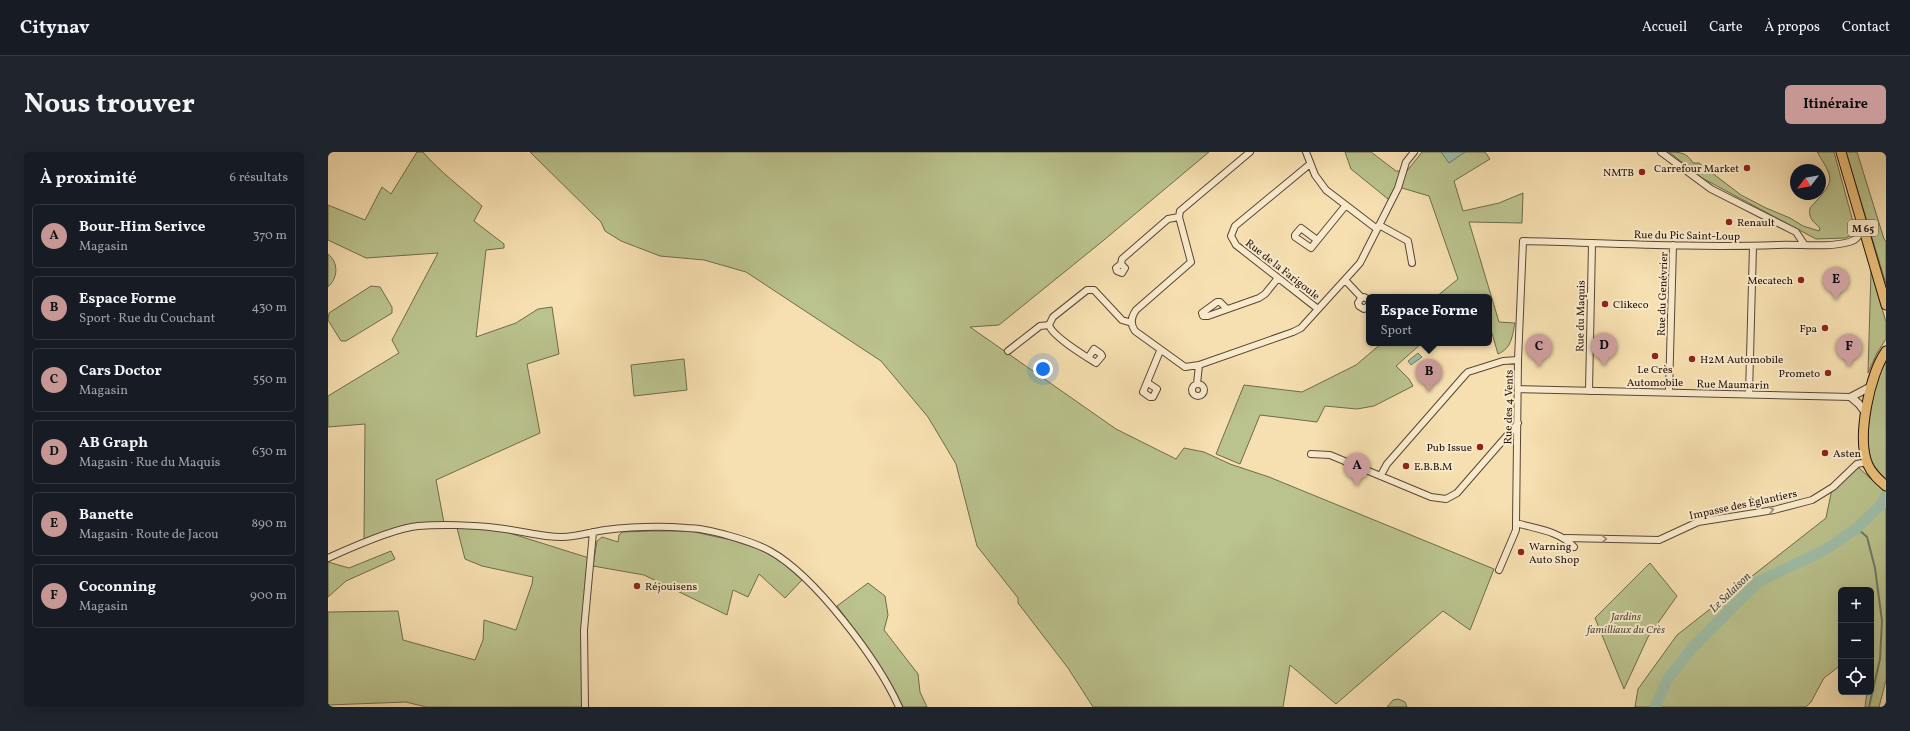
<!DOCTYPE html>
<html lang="fr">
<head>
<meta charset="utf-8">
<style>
  :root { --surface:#171b24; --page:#20242c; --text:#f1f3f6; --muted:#9ea1a6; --line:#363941; --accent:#c59692 }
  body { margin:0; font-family:Vollkorn,serif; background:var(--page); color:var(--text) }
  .controls { position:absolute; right:12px; bottom:12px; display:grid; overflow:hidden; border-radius:6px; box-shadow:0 4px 16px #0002 }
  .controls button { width:36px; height:36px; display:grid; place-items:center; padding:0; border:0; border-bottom:1px solid var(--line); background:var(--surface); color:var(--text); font:20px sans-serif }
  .compass { position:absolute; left:1462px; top:12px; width:36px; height:36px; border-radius:50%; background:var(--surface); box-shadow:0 4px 16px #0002; rotate:239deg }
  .you { position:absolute; left:715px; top:217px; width:14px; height:14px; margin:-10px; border:3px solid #fff; border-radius:50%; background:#1a73e8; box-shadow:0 0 0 6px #1a73e833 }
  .badge { display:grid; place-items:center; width:26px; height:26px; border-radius:50%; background:var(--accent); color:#111; font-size:13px; font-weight:700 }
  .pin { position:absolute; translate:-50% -33px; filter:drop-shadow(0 1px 2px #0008) }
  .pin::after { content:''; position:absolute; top:21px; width:14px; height:12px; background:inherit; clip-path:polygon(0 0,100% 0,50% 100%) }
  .popup { position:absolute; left:1038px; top:142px; width:126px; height:52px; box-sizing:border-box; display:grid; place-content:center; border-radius:6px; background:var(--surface); filter:drop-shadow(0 1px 3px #0005); font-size:13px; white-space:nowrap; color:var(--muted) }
  .popup b { font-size:15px; color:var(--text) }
  .popup::after { content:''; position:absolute; left:50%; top:100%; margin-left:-8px; border:8px solid transparent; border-top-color:var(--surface) }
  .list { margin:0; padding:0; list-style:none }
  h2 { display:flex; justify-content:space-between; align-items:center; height:52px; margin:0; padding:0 16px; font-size:17px }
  h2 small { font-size:13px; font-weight:400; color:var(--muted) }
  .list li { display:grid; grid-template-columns:26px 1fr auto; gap:12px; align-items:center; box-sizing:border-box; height:64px; margin:0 8px 8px; padding:0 8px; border:1px solid var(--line); border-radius:6px }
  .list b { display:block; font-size:15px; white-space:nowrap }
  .list p { margin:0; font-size:13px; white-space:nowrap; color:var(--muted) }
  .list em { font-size:13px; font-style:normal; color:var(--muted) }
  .icon { flex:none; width:22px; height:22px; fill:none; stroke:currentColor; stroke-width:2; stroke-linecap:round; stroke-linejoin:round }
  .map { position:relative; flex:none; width:1558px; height:555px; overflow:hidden; border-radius:6px }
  header { display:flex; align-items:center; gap:24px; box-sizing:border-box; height:56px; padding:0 20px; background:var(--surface); border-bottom:1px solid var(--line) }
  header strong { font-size:19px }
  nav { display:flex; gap:22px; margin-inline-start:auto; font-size:14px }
  .intro { display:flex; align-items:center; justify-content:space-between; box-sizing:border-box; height:96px; padding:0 24px }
  h1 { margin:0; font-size:28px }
  .button { padding:10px 18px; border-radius:6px; background:var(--accent); color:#111; font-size:14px; font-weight:700 }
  main { display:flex; gap:24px; padding:0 24px }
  aside { flex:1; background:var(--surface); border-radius:6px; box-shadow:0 4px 16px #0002 }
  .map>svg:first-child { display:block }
</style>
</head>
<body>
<header>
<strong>Citynav</strong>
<nav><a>Accueil</a><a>Carte</a><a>À propos</a><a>Contact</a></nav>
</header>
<div class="intro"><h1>Nous trouver</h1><a class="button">Itinéraire</a></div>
<main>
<aside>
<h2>À proximité<small>6 résultats</small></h2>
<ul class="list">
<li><span class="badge">A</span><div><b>Bour-Him Serivce</b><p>Magasin</p></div><em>370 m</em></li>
<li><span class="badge">B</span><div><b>Espace Forme</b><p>Sport · Rue du Couchant</p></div><em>430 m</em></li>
<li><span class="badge">C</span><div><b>Cars Doctor</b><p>Magasin</p></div><em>550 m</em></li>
<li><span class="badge">D</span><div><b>AB Graph</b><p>Magasin · Rue du Maquis</p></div><em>630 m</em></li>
<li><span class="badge">E</span><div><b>Banette</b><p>Magasin · Route de Jacou</p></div><em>890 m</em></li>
<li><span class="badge">F</span><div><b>Coconning</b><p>Magasin</p></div><em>900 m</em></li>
</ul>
</aside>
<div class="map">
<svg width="1558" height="555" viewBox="0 0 1558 555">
  <rect width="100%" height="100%" fill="#f6dfb0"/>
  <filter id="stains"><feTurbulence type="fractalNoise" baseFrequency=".005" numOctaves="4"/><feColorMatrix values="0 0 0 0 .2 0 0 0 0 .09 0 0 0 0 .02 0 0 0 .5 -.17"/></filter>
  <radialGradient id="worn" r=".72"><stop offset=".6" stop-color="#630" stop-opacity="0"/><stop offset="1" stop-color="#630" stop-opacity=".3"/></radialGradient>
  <path fill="#bac28d" stroke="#6f6a4c" d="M89,0h6c17,20 39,36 59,54l-8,15 30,23v4l-18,2 -10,87 40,-14 22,-14 14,-2 7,47 -32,10 13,69 -104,47 8,43 -40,2 -40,16 1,-117 -37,3v-31l71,-43 -7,-13 46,-87 -72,5 -38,-18v-35l37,15 17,-33 9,7z
    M202,0h679l-105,88 -105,85 -29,2 146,102 60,30 8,-11 20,4 26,12 39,13 225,92 -24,61 -27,-19 -107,93 -46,-39 -7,42h-190l-25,-39 -50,-65v-5l-41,-52 -21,-82 -28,-47 -47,-56 -135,-89 -42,-12 -44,-4 -39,-15 -16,-10 -4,-9z
    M1017,0h26l25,19h11l15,-19h63l5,7 -36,22 9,30 36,-8 24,-10 -1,30 -53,-1 30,100 16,1c-3,13 -3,25 -17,31l-9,-31v-26h-9l-1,-2 -3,2h-40l22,-18 -29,-83 -27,-8 -14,11 -37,-30z
    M1341,0c12,0 18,1 24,11h6l42,32 25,13 24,10 13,8 16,5 1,-3c-6,-6 -12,-9 -10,-20 24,-27 26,-26 7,-56h17l21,77 -2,6 -8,3 -29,1 -114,-61z
    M1518,0h11l27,87 2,2v43z
    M0,102c11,9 10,24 0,33z
    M1543,119l15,51v17l-9,14 -9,20z
    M43,134l9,1 12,20v6l-46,28h-5l-13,-21 1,-7z
    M1054,191h40l-26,23 13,13 4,7 -39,20 -17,3 -32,-3 -8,16 -57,-7 -20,49 -24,-10 28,-69 58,7 54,-27z
    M356,207l3,31 -53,6 -3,-31z
    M1558,208v119c-5,-4 -11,-11 -14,-17 -10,-22 1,-81 14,-102z
    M1529,314l29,27v187l-7,27h-14l2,-15h4v-102h-30v75l-17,13 -13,24 -5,5h-171l3,-18 39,-54 149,-117 6,-29z
    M129,376l43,2 89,28 -6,54 -1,95h-156l-20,-5 -78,3v-93l70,-1 5,29 72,20 8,-20 1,-20 32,10 16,-46 1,-7 -51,-11 -17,-7z
    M323,379h39l41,9 33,11 18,11 20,18 -17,18 -26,-24 -11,23 -15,-7 -6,25 -83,-40 -51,-9 4,-25 5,-4 16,5 1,-7 3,-3z
    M63,399l4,8 -49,22 -18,16v-35l21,6z
    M1322,411l27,33 -29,41 -24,52 -29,-71z
    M540,431l17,13 3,19 -4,15 34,44 2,18 7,15h-24c-17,-37 -42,-69 -66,-101z
    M1070,547l7,3 2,5h-20l6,-7z"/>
  <path fill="#9ebda6" stroke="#6d7968" d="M1113,0h24l-16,11z
    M1090,201l4,4 -11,8 -3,-4z"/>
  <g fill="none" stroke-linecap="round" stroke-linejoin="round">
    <path stroke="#6d7968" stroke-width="2" d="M1529,376l10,9 8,31 7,53 -2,38 -11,48"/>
    <path stroke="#9ebda6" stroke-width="11" d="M1327,555l12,-27 23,-30 68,-68 67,-32 32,-22 24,-23 5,-9"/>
    <g stroke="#584634" stroke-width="8">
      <path id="minor" d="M922,0l-70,59 -1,6 12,45 -55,48c-5,7 -6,14 -1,21l50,36 14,-2 94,-33 8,-4 59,-65 38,-75 8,-26 8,-10
        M978,0l9,23 11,15 51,39
        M1333,0l50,37 85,43 8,12
        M982,12l-75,62 -4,10 5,9 82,64
        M1051,73l29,16 4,22
        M989,88l-16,-12 -6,7v2l16,11 35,-43
        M793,112l4,4 -3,5 -5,-2 -1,-3 5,-4 1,-5 46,-40 11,-2
        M1017,128l17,18
        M1041,148l-5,-3 -3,1 -3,5 1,3 5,3 5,-4
        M899,157l-7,-7h-3l-15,11 1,3h5l51,-18 6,-4 13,-16
        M721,173c3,11 36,31 47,38l6,-7 -1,-2 -7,-5 -6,9
        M680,199l32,-25 9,-1 4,-8 34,-27h7l28,30 10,3
        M820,231l9,6 -4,8h-3l-7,-5 17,-41
        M869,232l2,-19
        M864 238a6 6 0 1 1 12 0a6 6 0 1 1-12 0Z
        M1190,237l333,8
        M1261,239l3,-148
        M1341,240l4,-147
        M1421,242l4,-148
        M983,302l19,1 101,42 15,2 11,-6 61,-70
        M1053,323l6,-11 78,-89 3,-3 35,-11 15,-1
        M1188,371c21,6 43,8 58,24
        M1238,386l93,2 39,-18 76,-12 38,-10 21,-13 24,-23 10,-2
        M0,406c22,-10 66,-30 90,-32 23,-2 56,-1 79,2 22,2 42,9 65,9 14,0 29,-5 43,-7 25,-3 57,-4 82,-2 20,0 65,13 83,23 45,25 108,109 129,156
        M1171,418l17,-40v-7l2,-163 5,-119c84,2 169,7 254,4 23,-1 50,3 72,-3 8,-2 12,-8 12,-15
        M257,555l-1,-77 9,-98"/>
    </g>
    <g stroke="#584634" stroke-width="9">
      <path id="tertiary" d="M1537,260l-6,-8 -8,-7 19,-10"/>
    </g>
    <g stroke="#24130a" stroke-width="11">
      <path id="primary" d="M1513,0l45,153
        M1558,199c-16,23 -30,87 -18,114 4,9 11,15 18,21"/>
    </g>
    <use href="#minor" stroke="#f9eacc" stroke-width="6"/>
    <use href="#tertiary" stroke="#f9eacc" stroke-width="7"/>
    <use href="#primary" stroke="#ebc078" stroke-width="9"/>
  </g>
  <defs><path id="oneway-chevron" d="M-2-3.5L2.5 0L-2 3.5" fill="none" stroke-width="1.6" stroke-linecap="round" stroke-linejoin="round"/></defs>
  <g stroke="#998975">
    <use href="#oneway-chevron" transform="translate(1443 358) rotate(-11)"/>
    <use href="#oneway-chevron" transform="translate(1276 387) rotate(2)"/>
  </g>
  <g fill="#8f2418" stroke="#f9eacc" stroke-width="1.5">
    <circle cx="1419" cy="16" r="4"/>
    <circle cx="1314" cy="20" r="4"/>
    <circle cx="1401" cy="70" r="4"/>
    <circle cx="1473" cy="128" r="4"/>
    <circle cx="1277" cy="152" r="4"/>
    <circle cx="1497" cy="176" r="4"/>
    <circle cx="1327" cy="204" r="4"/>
    <circle cx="1364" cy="207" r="4"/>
    <circle cx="1500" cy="221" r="4"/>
    <circle cx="1152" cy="295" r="4"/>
    <circle cx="1497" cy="301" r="4"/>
    <circle cx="1078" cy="314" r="4"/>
    <circle cx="1193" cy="400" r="4"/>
    <circle cx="309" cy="434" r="4"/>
  </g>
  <g text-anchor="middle" stroke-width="4" stroke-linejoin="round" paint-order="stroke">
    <rect fill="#f9eacc" stroke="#645444" stroke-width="1" x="1520" y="68" width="30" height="16" rx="3"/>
    <g font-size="10" font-weight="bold" fill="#24130a">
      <text x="1535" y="80">M 65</text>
    </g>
    <g font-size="11" fill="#24130a" stroke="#f9eacc" text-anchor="start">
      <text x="1411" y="20" text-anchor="end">Carrefour Market</text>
      <text x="1306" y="24" text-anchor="end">NMTB</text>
      <text x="1409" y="74">Renault</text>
      <text x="1465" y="132" text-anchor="end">Mecatech</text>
      <text x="1285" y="156">Clikeco</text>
      <text x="1489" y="180" text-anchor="end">Fpa</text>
      <text x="1372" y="211">H2M Automobile</text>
      <text x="1327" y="221" text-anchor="middle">Le Crès<tspan x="1327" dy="13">Automobile</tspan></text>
      <text x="1492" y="225" text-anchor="end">Prometo</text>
      <text x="1144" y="299" text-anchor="end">Pub Issue</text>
      <text x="1505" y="305">Asten</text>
      <text x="1086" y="318">E.B.B.M</text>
      <text x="1201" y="398">Warning<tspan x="1201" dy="13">Auto Shop</tspan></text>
      <text x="317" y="438">Réjouisens</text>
    </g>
    <g font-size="11" fill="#24130a" stroke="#f9eacc">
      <text transform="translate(1359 83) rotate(1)" y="4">Rue du Pic Saint-Loup</text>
      <text transform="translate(955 117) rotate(38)" y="4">Rue de la Farigoule</text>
      <text transform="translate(1334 142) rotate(-88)" y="4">Rue du Genévrier</text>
      <text transform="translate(1252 164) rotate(-89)" y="4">Rue du Maquis</text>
      <text transform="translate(1405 232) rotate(1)" y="4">Rue Maumarin</text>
      <text transform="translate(1180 255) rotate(-89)" y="4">Rue des 4 Vents</text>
      <text transform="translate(1415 352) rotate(-12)" y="4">Impasse des Églantiers</text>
    </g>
    <g font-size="11" font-style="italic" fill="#585038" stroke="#f9eacc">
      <text x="1298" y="468">Jardins<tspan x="1298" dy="13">familliaux du Crès</tspan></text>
    </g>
    <g font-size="12" font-style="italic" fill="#4f4e41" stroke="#f9eacc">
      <text transform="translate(1402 440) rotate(-44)" y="4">Le Salaison</text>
    </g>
  </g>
  <rect width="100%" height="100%" filter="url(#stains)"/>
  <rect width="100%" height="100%" fill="url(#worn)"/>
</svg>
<div class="controls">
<button>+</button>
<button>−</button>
<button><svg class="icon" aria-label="locate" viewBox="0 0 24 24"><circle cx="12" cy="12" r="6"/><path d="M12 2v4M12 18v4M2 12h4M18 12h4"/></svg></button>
</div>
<svg class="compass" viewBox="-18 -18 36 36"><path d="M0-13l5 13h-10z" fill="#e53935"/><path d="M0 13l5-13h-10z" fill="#9ea1a6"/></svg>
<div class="you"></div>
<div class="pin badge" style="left:1029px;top:334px">A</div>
<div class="pin badge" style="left:1101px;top:240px">B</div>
<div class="popup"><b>Espace Forme</b>Sport</div>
<div class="pin badge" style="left:1211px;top:215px">C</div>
<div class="pin badge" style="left:1276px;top:214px">D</div>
<div class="pin badge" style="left:1508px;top:148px">E</div>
<div class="pin badge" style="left:1521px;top:215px">F</div>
</div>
</main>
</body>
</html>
